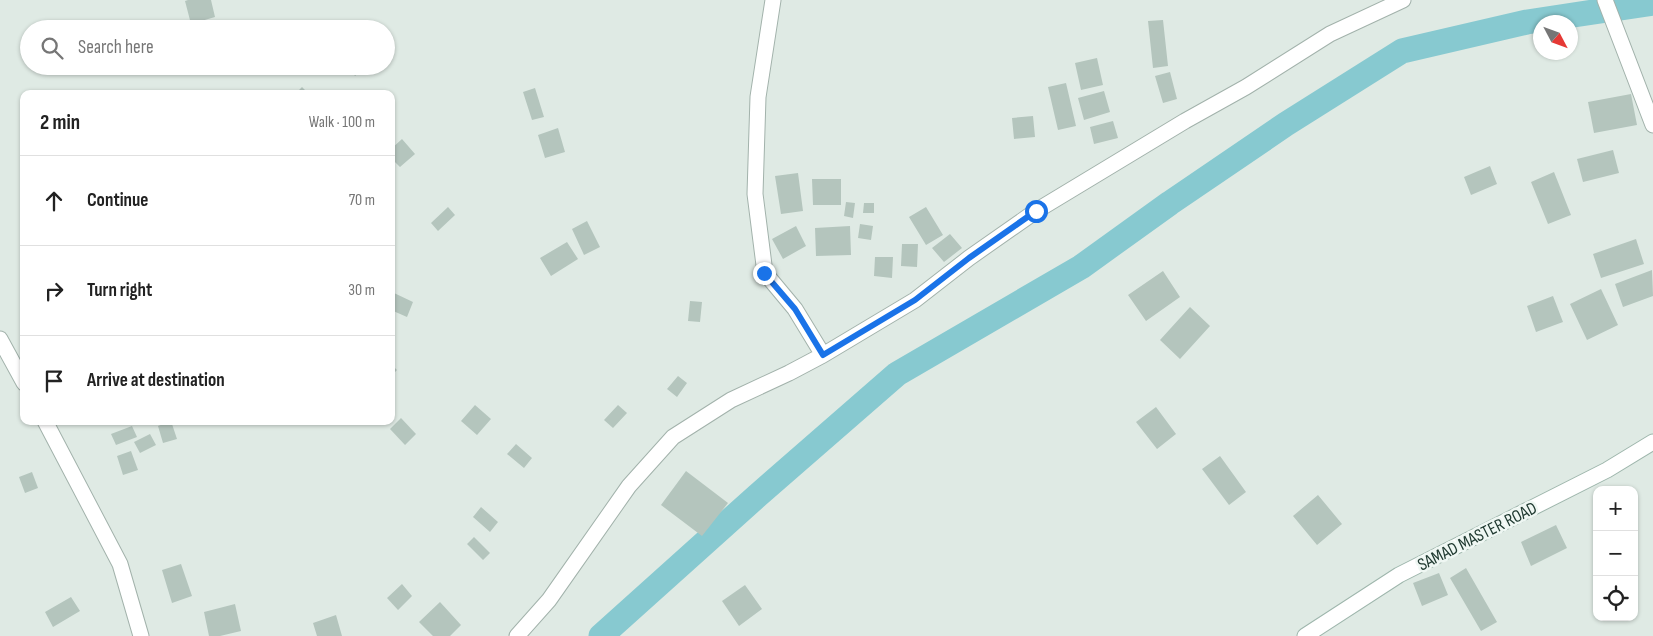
<!DOCTYPE html>
<html lang="en">
<head>
<meta charset="utf-8">
<style>
  :root { --surface:#fff; --page:#f6f6f6; --text:#222; --muted:#767676; --line:#e0e0e0 }
  body { margin:0; font-family:"Sofia Sans Condensed",sans-serif; background:var(--page); color:var(--text) }
  .controls { position:absolute; right:15px; bottom:15px; display:grid; overflow:hidden; border-radius:10px; box-shadow:0 1px 4px #0004 }
  .controls button { width:45px; height:45px; display:grid; place-items:center; padding:0; border:0; border-bottom:1px solid var(--line); background:var(--surface); color:var(--text); font:25px sans-serif }
  .compass { position:absolute; left:1533px; top:15px; width:45px; height:45px; border-radius:50%; background:var(--surface); box-shadow:0 1px 4px #0004; rotate:131deg }
  .stop { position:absolute; width:15px; height:15px; margin:-11px; border:4px solid #1a73e8; border-radius:50%; background:#fff }
  .stop.end { background:#1a73e8; border-color:#fff; box-shadow:0 1px 5px #0008 }
  .list { margin:0; padding:0; list-style:none }
  h2 { display:flex; justify-content:space-between; align-items:center; height:65px; margin:0; padding:0 20px; font-size:21px }
  h2 small { font-size:16px; font-weight:400; color:var(--muted) }
  .list li { display:grid; grid-template-columns:32px 1fr auto; gap:15px; align-items:center; box-sizing:border-box; height:90px; padding:0 20px; border-top:1px solid var(--line) }
  .list b { display:block; font-size:19px; white-space:nowrap }
  .list em { font-size:16px; font-style:normal; color:var(--muted) }
  .icon { flex:none; width:28px; height:28px; fill:none; stroke:currentColor; stroke-width:2; stroke-linecap:round; stroke-linejoin:round }
  .map { position:relative; flex:none; width:1653px; height:636px; overflow:hidden }
  .search { position:absolute; background:var(--surface); box-shadow:0 1px 4px #0004; left:20px; top:20px; width:375px; height:55px; display:flex; align-items:center; gap:12px; box-sizing:border-box; padding:0 18px; border-radius:28px; color:var(--muted); font-size:19px }
  .panel { position:absolute; background:var(--surface); box-shadow:0 1px 4px #0004; left:20px; top:90px; width:375px; height:335px; border-radius:10px }
  .map>svg:first-child { display:block }
</style>
</head>
<body>
<div class="map">
<svg width="1653" height="636" viewBox="0 0 1653 636">
  <rect width="100%" height="100%" fill="#dfeae4"/>
  <g fill="none" stroke-linecap="round" stroke-linejoin="round">
    <path stroke="#87c9d0" stroke-width="25" d="M601,636l156,-140 140,-122 184,-107 89,-64 116,-79 116,-73 125,-29 126,-19"/>
  </g>
  <path fill="#b4c5bd" d="M188,0h23l4,17 -24,7 -6,-23z
    M1163,20l5,46 -15,2 -5,-47z
    M1097,58l6,27 -22,5 -6,-27z
    M348,66h19l-12,10z
    M1170,72l7,27 -14,4 -8,-27z
    M1066,83l10,43 -18,4 -10,-43z
    M302,87l7,7h-14z
    M535,88l9,29 -12,3 -9,-28z
    M1104,91l6,21 -26,8 -6,-22z
    M1631,94l6,31 -43,8 -6,-31z
    M1033,116l2,21 -21,2 -2,-21z
    M1113,121l5,17 -24,6 -4,-17z
    M558,128l7,24 -20,6 -7,-23z
    M402,139l13,15 -15,13 -9,-9v-9z
    M1613,150l6,23 -36,9 -6,-23z
    M1490,166l7,18 -26,11 -7,-18z
    M1554,172l17,43 -23,9 -17,-42z
    M798,173l5,38 -22,3 -6,-38z
    M812,179h29v26h-28z
    M846,202l9,1 -2,15 -9,-2z
    M864,203h10v10h-11z
    M448,207l7,8 -17,16 -7,-8z
    M926,207l17,28 -17,10 -17,-28z
    M587,221l13,26 -16,8 -12,-26z
    M860,224l13,2 -2,14 -13,-2z
    M796,226l10,20 -23,13 -11,-20z
    M850,226l1,29 -35,1 -1,-28z
    M950,234l12,14 -18,14 -12,-14z
    M1636,239l8,25 -43,14 -8,-24z
    M567,242l11,17 -27,17 -11,-18z
    M902,244h16l-1,23 -16,-1z
    M875,257h18l-1,21 -18,-2z
    M1652,270l1,26 -30,11 -8,-23z
    M1163,271l17,26 -34,24 -18,-26z
    M1601,289l17,36 -31,15 -17,-36z
    M394,293l19,9 -6,15 -16,-7v-10z
    M1553,296l10,26 -27,10 -9,-26z
    M690,301l12,1 -2,20 -12,-1z
    M1190,307l20,19 -30,33 -20,-19z
    M391,364l6,6 -6,6z
    M678,376l9,7 -10,14 -10,-8z
    M475,405l16,14 -14,16 -16,-14z
    M618,405l9,8 -14,15 -9,-8z
    M1156,407l20,27 -19,15 -21,-27z
    M401,418l15,16 -11,11 -15,-16z
    M171,421l6,18 -14,4 -5,-17z
    M132,426l5,11 -21,8 -5,-11z
    M150,434l6,11 -16,8 -6,-11z
    M516,444l16,14 -8,10 -17,-14z
    M131,451l7,19 -15,5 -6,-19z
    M1220,456l26,36 -17,13 -27,-36z
    M686,471l42,32 -26,33 -41,-31z
    M32,472l6,16 -13,5 -6,-16z
    M1318,495l24,29 -25,21 -24,-29z
    M481,507l17,15 -8,10 -17,-15z
    M1556,525l11,23 -36,18 -10,-24z
    M474,537l16,16 -7,7 -16,-16z
    M181,564l11,32 -20,7 -10,-33z
    M1466,568l31,54 -16,9 -31,-53z
    M1439,573l9,22 -26,11 -9,-23z
    M402,584l10,12 -14,14 -11,-12z
    M745,585l17,24 -23,17 -17,-25z
    M71,597l9,14 -27,16 -8,-15z
    M440,602l21,23 -11,11h-17l-14,-14z
    M235,604l6,27 -21,5h-11l-5,-24z
    M336,615l6,21h-25l-4,-13z"/>
  <g fill="none" stroke-linecap="round" stroke-linejoin="round">
    <g stroke="#a2b2ab" stroke-width="17">
      <path id="street" d="M1605,0l48,125
        M0,339l24,44
        M823,355l92,-55 54,-42 67,-47 149,-90 61,-34 84,-53 73,-34
        M45,421l75,143 21,72
        M517,636l32,-36 80,-114 44,-49 58,-37 58,-27 34,-18 -28,-46 -30,-36 -10,-79 3,-97 15,-97"/>
    </g>
    <g stroke="#9eb6ac" stroke-width="17">
      <path id="secondary" d="M1305,636l94,-61 208,-105 46,-28"/>
    </g>
    <use href="#street" stroke="#fff" stroke-width="15"/>
    <use href="#secondary" stroke="#fff" stroke-width="15"/>
  </g>
  <g fill="none" stroke-linecap="round" stroke-linejoin="round">
    <path stroke="#1a73e8" stroke-width="6" d="M764,273l31,36 28,46 92,-55 54,-42 67,-47"/>
  </g>
  <g text-anchor="middle" stroke-width="5" stroke-linejoin="round" paint-order="stroke">
    <g font-size="18" fill="#203a31" stroke="#eff7f3">
      <text transform="translate(1477 536) rotate(-27)" y="6">SAMAD MASTER ROAD</text>
    </g>
  </g>
</svg>
<div class="controls">
<button>+</button>
<button>−</button>
<button><svg class="icon" aria-label="locate" viewBox="0 0 24 24"><circle cx="12" cy="12" r="6"/><path d="M12 2v4M12 18v4M2 12h4M18 12h4"/></svg></button>
</div>
<svg class="compass" viewBox="-18 -18 36 36"><path d="M0-13l5 13h-10z" fill="#e53935"/><path d="M0 13l5-13h-10z" fill="#767676"/></svg>
<div class="stop" style="left:1036px;top:211px"></div>
<div class="stop end" style="left:764px;top:273px"></div>
<div class="search"><svg class="icon" aria-label="search" viewBox="0 0 24 24"><circle cx="10" cy="10" r="6"/><path d="M15 15l6 6"/></svg>Search here</div>
<section class="panel">
<h2>2 min<small>Walk · 100 m</small></h2>
<ul class="list">
<li><svg class="icon" aria-label="ahead" viewBox="0 0 24 24"><path d="M12 20V5M6 11l6-6 6 6"/></svg><div><b>Continue</b></div><em>70 m</em></li>
<li><svg class="icon" aria-label="right" viewBox="0 0 24 24"><path d="M7 20v-9h11M14 6l5 5-5 5"/></svg><div><b>Turn right</b></div><em>30 m</em></li>
<li><svg class="icon" aria-label="arrive" viewBox="0 0 24 24"><path d="M6 21V4h12l-3 4 3 4H6"/></svg><div><b>Arrive at destination</b></div></li>
</ul>
</section>
</div>
</body>
</html>
